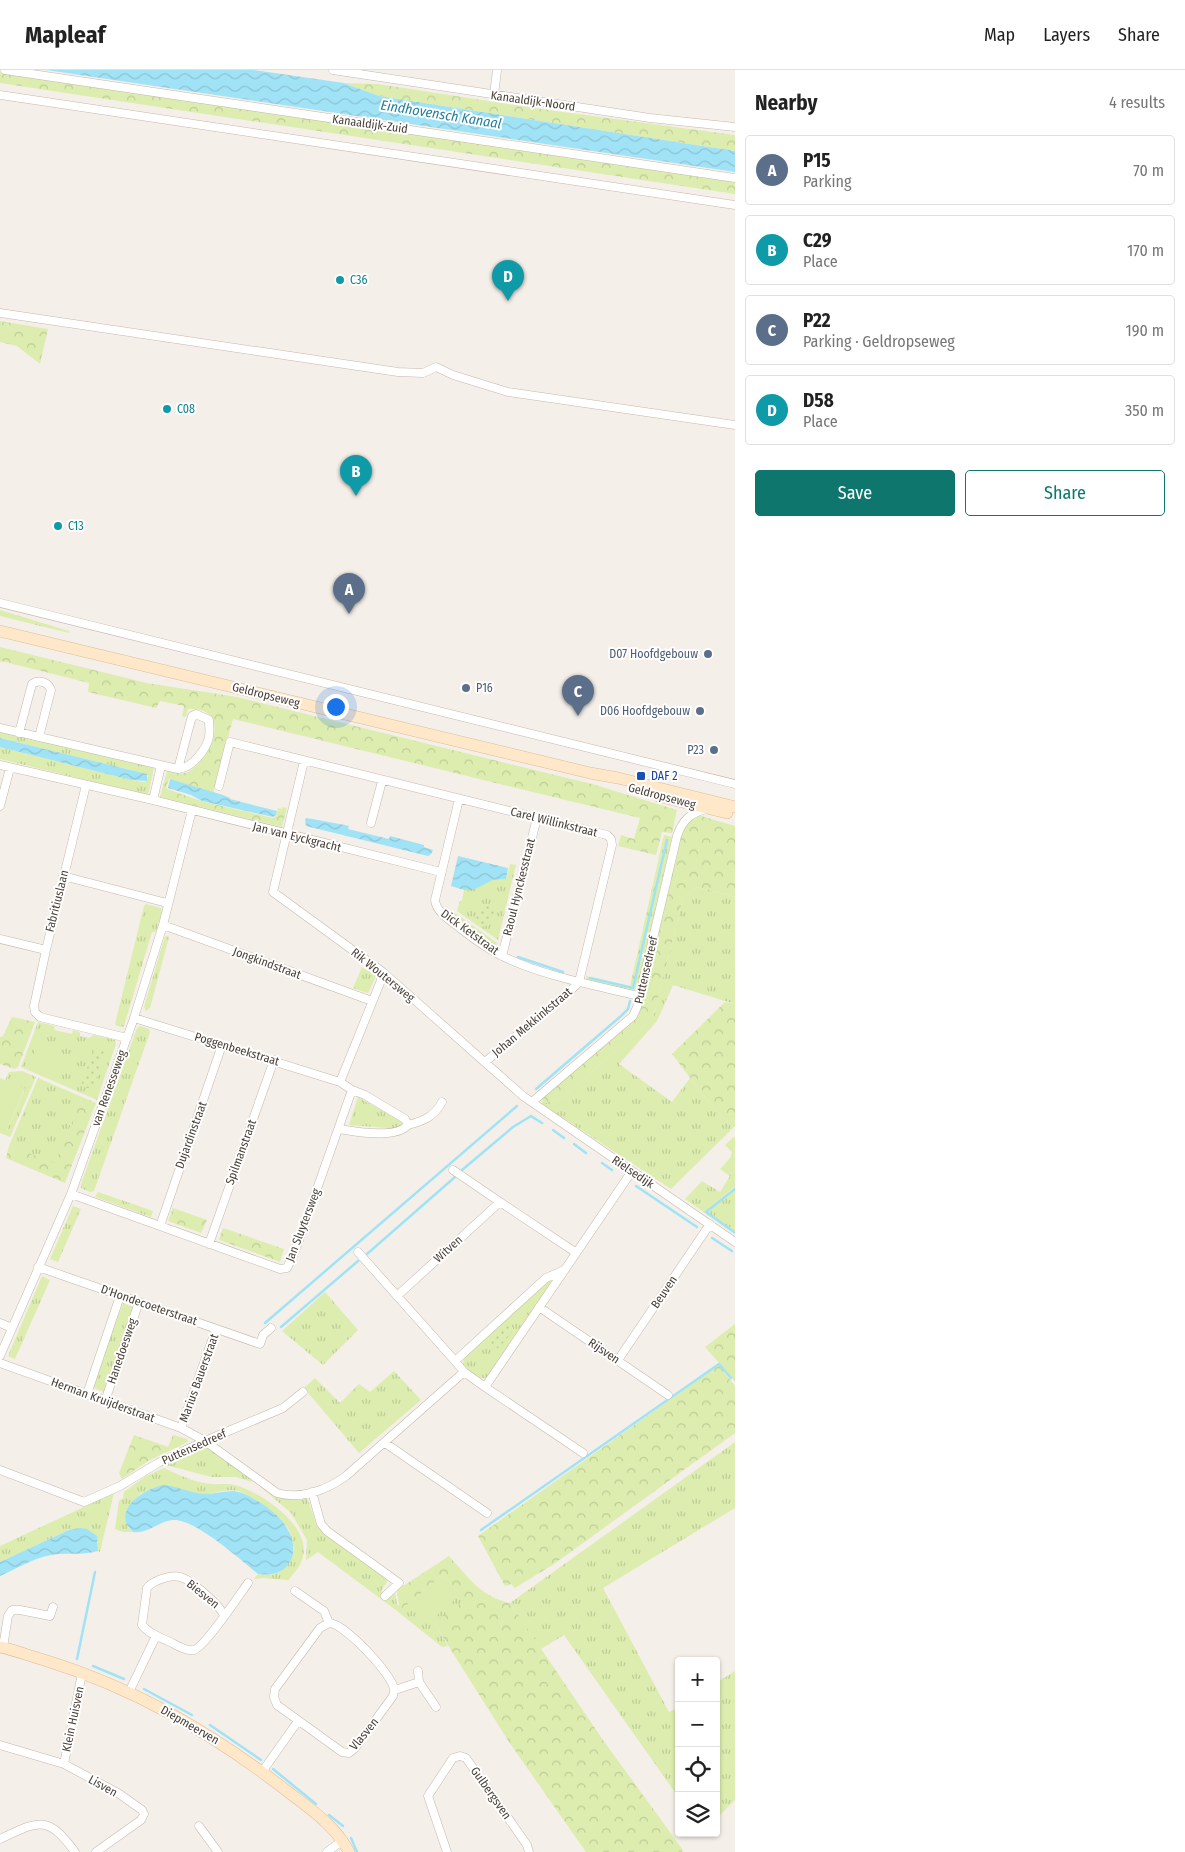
<!DOCTYPE html>
<html lang="en">
<head>
<meta charset="utf-8">
<style>
  :root { --surface:#fff; --page:#f2f2f2; --text:#222; --muted:#767676; --line:#e0e0e0; --accent:#0f766e }
  body { margin:0; font-family:"Fira Sans Condensed",sans-serif; background:var(--page); color:var(--text) }
  .controls { position:absolute; right:15px; bottom:15px; display:grid; overflow:hidden; border-radius:5px; box-shadow:0 1px 4px #0004 }
  .controls button { width:45px; height:45px; display:grid; place-items:center; padding:0; border:0; border-bottom:1px solid var(--line); background:var(--surface); color:var(--text); font:25px sans-serif }
  .you { position:absolute; left:335px; top:636px; width:18px; height:18px; margin:-12px; border:4px solid #fff; border-radius:50%; background:#1a73e8; box-shadow:0 0 0 8px #1a73e833 }
  .badge { display:grid; place-items:center; width:32px; height:32px; border-radius:50%; background:var(--accent); color:#fff; font-size:16px; font-weight:700 }
  .pin { position:absolute; translate:-50% -41px; filter:drop-shadow(0 1px 2px #0008) }
  .pin::after { content:''; position:absolute; top:26px; width:18px; height:15px; background:inherit; clip-path:polygon(0 0,100% 0,50% 100%) }
  .list { margin:0; padding:0; list-style:none }
  h2 { display:flex; justify-content:space-between; align-items:center; height:65px; margin:0; padding:0 20px; font-size:21px }
  h2 small { font-size:16px; font-weight:400; color:var(--muted) }
  .list li { display:grid; grid-template-columns:32px 1fr auto; gap:15px; align-items:center; box-sizing:border-box; height:70px; margin:0 10px 10px; padding:0 10px; border:1px solid var(--line); border-radius:5px }
  .list b { display:block; font-size:19px; white-space:nowrap }
  .list p { margin:0; font-size:16px; white-space:nowrap; color:var(--muted) }
  .list em { font-size:16px; font-style:normal; color:var(--muted) }
  .actions { display:flex; gap:10px; padding:15px 20px }
  .actions a { flex:1; padding:11px 0; border:1px solid var(--accent); border-radius:5px; text-align:center; font-size:18px; color:var(--accent) }
  .actions .main { background:var(--accent); color:#fff }
  .icon { flex:none; width:28px; height:28px; fill:none; stroke:currentColor; stroke-width:2; stroke-linecap:round; stroke-linejoin:round }
  .map { position:relative; flex:none; width:735px; height:1782px; overflow:hidden }
  header { display:flex; align-items:center; gap:30px; box-sizing:border-box; height:70px; padding:0 25px; background:var(--surface); border-bottom:1px solid var(--line) }
  header strong { font-size:24px }
  nav { display:flex; gap:28px; margin-inline-start:auto; font-size:18px }
  main { display:flex }
  aside { flex:1; background:var(--surface) }
  .map>svg:first-child { display:block }
</style>
</head>
<body>
<header>
<strong>Mapleaf</strong>
<nav><a>Map</a><a>Layers</a><a>Share</a></nav>
</header>
<main>
<div class="map">
<svg width="735" height="1782" viewBox="0 0 735 1782">
  <defs>
    <pattern id="grass-tufts" width="24" height="20" patternUnits="userSpaceOnUse" patternTransform="scale(1.25)"><rect width="24" height="20" fill="#dcedaf"/><path d="M3 7l-1-3M5 7V3M7 7l1-3M15 17l-1-3M17 17v-4M19 17l1-3" fill="none" stroke="#becc97"/></pattern>
    <pattern id="forest-crowns" width="20" height="18" patternUnits="userSpaceOnUse" patternTransform="scale(1.25)"><rect width="20" height="18" fill="#dcedaf"/><path d="M2 6a3 3 0 1 1 6 0M12 15a3 3 0 1 1 6 0" fill="none" stroke="#becc97"/></pattern>
    <pattern id="park-dots" width="8" height="8" patternUnits="userSpaceOnUse" patternTransform="scale(1.25)"><rect width="8" height="8" fill="#dcedaf"/><path d="M2 2h.1M6 6h.1" fill="none" stroke="#becc97" stroke-width="1.8" stroke-linecap="round"/></pattern>
    <pattern id="water-waves" width="16" height="10" patternUnits="userSpaceOnUse" patternTransform="scale(1.25)"><rect width="16" height="10" fill="#a1e3f6"/><path d="M0 5q4-4 8 0t8 0" fill="none" stroke="#8cc4d4"/></pattern>
  </defs>
  <rect width="100%" height="100%" fill="#f5efe9"/>
  <path fill="url(#grass-tufts)" d="M0,540l69,21v2l-69,-17z
    M0,660l154,38 -6,27 -148,-36v-12l131,33 14,2 3,-6 -1,-2 -147,-36z
    M664,765l8,2 -34,151 -5,3h-3l-43,-11 -1,-4 44,10z
    M510,794l6,1 -18,75 -41,-29 3,-10h2l2,-11 29,-10 13,-1z
    M697,817l38,10v107l-62,-19 -16,36 -38,43 53,38 18,-24 17,22 26,28 -62,61 -129,-85 21,-7 90,-78 30,-121z
    M146,834l15,4 1,4 -6,20h-4l-28,94 -2,1 -5,-1 -2,-2 29,-118z
    M454,842l43,31 -1,5 -18,-10 -27,-21z
    M165,866h3l1,1 -19,71 -4,3 -2,-4z
    M362,897l14,9 -8,17 -15,-5z
    M38,952l17,4 -1,4 18,4 1,-4 7,2v4l9,2 5,-3 21,5 1,4 -19,56 -76,-33z
    M140,956l9,3 1,3 -56,159 -4,1 -9,-4v-4l56,-156z
    M22,1001l14,6 -26,60 -5,-2 20,-46 -20,-9 4,-8z
    M38,1008l44,19 -27,67 -46,-18z
    M358,1027l44,25 -1,7 -52,-4z
    M735,1066v51l-29,22 29,-21v46l-50,-35 17,-18 18,11 10,-16 -10,-7 10,-11 2,-6 -7,-7z
    M98,1122l55,19 -2,6 -56,-20z
    M73,1136l8,3 -23,53 -8,-3z
    M42,1206l8,4 -35,79 -7,-3z
    M549,1210l3,2 -63,94 -2,2c-10,2 -18,-7 -24,-14l1,-7z
    M325,1222l33,38 -35,35 -41,-34z
    M123,1233l10,4 -29,85 -12,-5z
    M394,1301l27,29 -62,53 -55,-65 11,-10 25,25 19,-19 11,8z
    M735,1372v66l-132,80 66,124 10,-5v91l-115,-163 -23,14 -31,-46z
    M206,1375l44,33 2,4 -16,-5h-25l-45,-12z
    M164,1398c15,7 31,15 48,16 7,1 15,-1 23,1 26,7 82,44 66,77 -2,6 -7,11 -11,16l-2,2 -26,-2 -8,1 4,-5c24,4 27,-6 36,-25 -2,-6 -3,-13 -5,-19 -5,-11 -39,-36 -51,-39 -13,-3 -26,4 -38,3 -26,-2 -38,-16 -62,2l-10,32 5,4h-10l-8,-3 4,-28 4,-3 1,-6 22,-16z
    M254,1411c21,14 25,19 51,17l3,2 9,26 69,51 1,5 -6,9 7,6 7,-6 2,13 5,5 41,-34 23,26 -32,22 14,23 -6,1 -45,-36 -79,-59 -12,8 1,-20 -10,-17 -6,-10z
    M114,1423l-14,59 -2,-1v-10l-29,-11 -69,32v-16z
    M735,1601v129l-19,19v-136z"/>
  <path fill="url(#forest-crowns)" d="M0,2l735,110v12l-735,-111z
    M344,13l34,1 170,26 187,25v16l-356,-55z
    M0,251l48,8 -8,35 -23,-18 -17,-4z
    M0,577l147,36 90,14 355,87 85,26 -5,23 -10,-1 -6,23 -38,-9 3,-11 13,4 6,-21 -407,-99 -20,74 -44,-14 -3,8 1,2 34,12 72,17 3,-2 2,-8 4,1v-2l5,1 -5,19 -122,-30 7,-26c7,2 13,4 20,1 23,-10 48,-65 1,-63l-2,8 -4,-1 2,-10 -24,-5 -4,7 -68,-16 1,-9 -88,-22 -1,2z
    M698,745l37,11v71l-38,-10 -14,11 -30,121 -90,78 -21,7v-6l91,-76 7,-10 42,-181 9,-12z
    M725,932l10,2v122l-2,2 -26,-28 -35,-46z
    M12,947l23,5 -17,45 -4,2 -14,-5v-27l3,-1z
    M82,1027l14,6 -31,80 -59,-25 3,-12 46,17z
    M173,1138l34,12 -6,13 -33,-12z
    M223,1158l61,21 -4,13 -61,-22z
    M735,1254v57l-30,-34z
    M719,1295l16,21v47l-181,131 -39,24 -4,-4 -6,2 -27,-50z
    M134,1365l34,12 5,-12 14,4 1,3 -40,19 -26,18 -3,-6z
    M449,1486c19,21 32,41 61,47l93,137 80,110 -1,2h-96l-77,-110 -75,-119 31,-23 -22,-25 -41,34 -3,-2 -2,-17z"/>
  <path fill="url(#park-dots)" d="M487,836l6,2 2,7 -9,11 -5,1 -5,-3 -1,-7 8,-9z
    M94,978l10,3 -10,39 -13,-4z
    M509,1255l4,3 -1,4 -13,16 -6,-1 -2,-6 14,-15z"/>
  <path fill="#dcedaf" d="M36,978l30,13 -7,15 -29,-12z
    M0,1008l25,10 -20,47 -5,-2z
    M446,1510l14,15 -32,28 -14,-16z"/>
  <path fill="url(#water-waves)" d="M46,0h208l90,13 35,13 356,55v21z
    M0,668l147,36v7l-16,-1 -131,-33z
    M170,709l53,16 7,3v1l47,12 -1,4 -3,2 -71,-16 -11,-6 -23,-7z
    M307,748l38,7 4,1 -1,3 41,10 1,-3 34,9v2l9,3 -2,4 -3,2 -122,-30 -1,-7z
    M458,786l50,12 -2,11 -13,1 -20,10h-9l-13,-4z
    M164,1415c12,1 22,6 33,8 20,4 32,-8 52,3 13,7 31,19 38,32 15,25 2,51 -29,46 -17,-14 -64,-56 -85,-54 -14,1 -25,14 -40,12 -23,-21 11,-44 31,-47z
    M80,1458l7,1 10,7 1,15c-18,5 -30,1 -47,4 -17,3 -35,14 -51,21v-14l69,-32z"/>
  <g fill="none" stroke-linecap="round" stroke-linejoin="round">
    <path stroke="#a1e3f6" stroke-width="2.5" d="M518,887l45,15
      M590,908l43,10 34,-148
      M536,1019l85,-73 7,-7 2,-8
      M553,1060l11,8
      M574,1074l12,9
      M602,1093l10,7
      M462,1100l51,-43 18,-11 11,7
      M636,1116l61,41
      M734,1162l-28,-20 29,-23
      M712,1168l20,13
      M367,1184l88,-77
      M265,1253l252,-217
      M281,1257l77,-66
      M481,1460l238,-166 12,14
      M77,1589l18,-87
      M93,1596l31,13
      M144,1619l48,26
      M210,1655l51,35
      M273,1699l43,35
      M329,1745l14,11
      M351,1768l6,14"/>
    <g stroke="#c5b8ad" stroke-width="9">
      <path id="street" d="M5,0l730,108
        M333,0l317,48 85,9
        M0,25l735,110
        M494,25l3,-25
        M0,243l398,59 25,1 13,-6 17,8 55,17 227,33
        M0,533l735,181
        M196,644l13,6c0,5 1,12 0,17 -3,13 -17,31 -31,32l14,-53z
        M0,658l178,41
        M19,663l13,-49c7,-5 16,-2 19,6l-12,47
        M304,691l-31,131 111,81 139,123 212,146
        M0,695l153,35 288,72
        M86,715l-40,165 -12,56 1,6 5,5 87,21
        M219,716l11,-44 377,93 4,4 1,6 -33,137 -7,7 -87,73
        M459,729l-24,101c1,11 13,19 21,25 15,12 31,24 48,32 43,20 90,28 135,39
        M153,730l8,-34
        M0,736l10,-38
        M371,753l11,-42
        M63,806l104,27
        M163,855l209,76
        M0,869l46,11
        M502,886l35,-138
        M134,948l206,64
        M532,1032l101,-86 4,-9 40,-171c5,-15 13,-23 29,-27
        M408,1055c15,-4 26,-8 34,-23
        M339,1059c17,3 57,10 69,-4l-3,-6 -40,-24 -13,-5
        M453,1100l47,32
        M71,1124l209,75 7,-1 8,-17 57,-161 -12,-8 44,-109
        M160,1156l62,-181
        M209,1174l65,-184
        M358,1182l97,109
        M38,1197l222,77 3,-9 8,-7
        M564,1200l-18,8 -91,83 9,11 21,15 98,66
        M397,1226l103,-94 75,50
        M539,1237l129,88
        M0,1253l12,5
        M0,1286l71,-162 63,-176 29,-93 29,-115
        M618,1290l92,-136
        M0,1293l181,65 24,13 72,52c23,7 50,-3 69,-17l118,-104
        M485,1317l147,-216
        M87,1324l33,-98
        M105,1331l34,-99
        M181,1358l35,-99
        M385,1373l102,70
        M0,1400l84,32 36,-16 38,-23 47,-22 78,-33 20,-16
        M312,1422l9,32 6,7 72,52 -14,13
        M295,1521l29,20 5,12
        M224,1546c-3,-10 -34,-37 -44,-39 -9,-3 -28,4 -33,11l-5,37c6,8 17,12 26,16 7,3 18,11 26,9 10,-2 46,-56 54,-67
        M329,1553c15,0 63,51 65,66 1,2 -1,5 -1,7l-38,52 -6,5 -7,-1 -65,-47 -3,-8 1,-8 45,-61z
        M3,1577l5,-31 4,-6h8l30,6 3,-9
        M418,1601l1,11 17,25
        M395,1620l24,-8
        M129,1622l27,-56
        M0,1675l64,19 54,29 24,17 2,4 -3,6 -45,32
        M64,1694l18,-91
        M262,1702l36,-51
        M199,1756l19,26
        M0,1769c39,-18 47,-25 75,13
        M327,1782l16,-12
        M447,1782l-19,-56 25,-38 7,-2 6,2 61,87 2,7"/>
    </g>
    <g stroke="#dcbd97" stroke-width="12">
      <path id="secondary" d="M0,561l590,142 28,5 117,29
        M658,726l69,17
        M0,1577c15,3 29,9 44,13 91,28 168,73 243,131 23,18 48,34 62,61"/>
    </g>
    <use href="#street" stroke="#fff" stroke-width="8"/>
    <use href="#secondary" stroke="#ffe8c9" stroke-width="11"/>
  </g>
  <g fill="#0f9aa8" stroke="#fff" stroke-width="2">
    <circle cx="340" cy="210" r="5"/>
    <circle cx="167" cy="339" r="5"/>
    <circle cx="58" cy="456" r="5"/>
  </g>
  <g fill="#5c6f8a" stroke="#fff" stroke-width="2">
    <circle cx="708" cy="584" r="5"/>
    <circle cx="466" cy="618" r="5"/>
    <circle cx="700" cy="641" r="5"/>
    <circle cx="714" cy="680" r="5"/>
  </g>
  <rect fill="#1a4fb4" stroke="#fff" stroke-width="2" x="636" y="701" width="10" height="10" rx="2.5"/>
  <g text-anchor="middle" stroke-width="4" stroke-linejoin="round" paint-order="stroke">
    <g font-size="12" fill="#4a3f36" stroke="#fff">
      <text transform="translate(533 31) rotate(8)" y="4">Kanaaldijk-Noord</text>
      <text transform="translate(370 54) rotate(8)" y="4">Kanaaldijk-Zuid</text>
      <text transform="translate(266 625) rotate(14)" y="4">Geldropseweg</text>
      <text transform="translate(662 726) rotate(15)" y="4">Geldropseweg</text>
      <text transform="translate(554 752) rotate(14)" y="4">Carel Willinkstraat</text>
      <text transform="translate(297 767) rotate(14)" y="4">Jan van Eyckgracht</text>
      <text transform="translate(519 817) rotate(-76)" y="4">Raoul Hynckesstraat</text>
      <text transform="translate(57 831) rotate(-76)" y="4">Fabritiuslaan</text>
      <text transform="translate(470 862) rotate(36)" y="4">Dick Ketstraat</text>
      <text transform="translate(267 893) rotate(20)" y="4">Jongkindstraat</text>
      <text transform="translate(646 900) rotate(-77)" y="4">Puttensedreef</text>
      <text transform="translate(383 905) rotate(39)" y="4">Rik Woutersweg</text>
      <text transform="translate(532 952) rotate(-40)" y="4">Johan Mekkinkstraat</text>
      <text transform="translate(237 979) rotate(17)" y="4">Poggenbeekstraat</text>
      <text transform="translate(109 1018) rotate(-70)" y="4">van Renesseweg</text>
      <text transform="translate(191 1065) rotate(-70)" y="4">Dujardinstraat</text>
      <text transform="translate(241 1082) rotate(-70)" y="4">Spilmanstraat</text>
      <text transform="translate(633 1102) rotate(34)" y="4">Rielsedijk</text>
      <text transform="translate(303 1155) rotate(-69)" y="4">Jan Sluytersweg</text>
      <text transform="translate(448 1179) rotate(-42)" y="4">Witven</text>
      <text transform="translate(664 1222) rotate(-56)" y="4">Beuven</text>
      <text transform="translate(149 1235) rotate(19)" y="4">D'Hondecoeterstraat</text>
      <text transform="translate(122 1281) rotate(-71)" y="4">Hanedoesweg</text>
      <text transform="translate(604 1281) rotate(34)" y="4">Rijsven</text>
      <text transform="translate(199 1308) rotate(-70)" y="4">Marius Bauerstraat</text>
      <text transform="translate(103 1330) rotate(20)" y="4">Herman Kruijderstraat</text>
      <text transform="translate(194 1377) rotate(-24)" y="4">Puttensedreef</text>
      <text transform="translate(203 1524) rotate(39)" y="4">Biesven</text>
      <text transform="translate(73 1649) rotate(-78)" y="4">Klein Huisven</text>
      <text transform="translate(190 1655) rotate(30)" y="4">Diepmeerven</text>
      <text transform="translate(364 1664) rotate(-51)" y="4">Vlasven</text>
      <text transform="translate(103 1716) rotate(29)" y="4">Lisven</text>
      <text transform="translate(491 1723) rotate(55)" y="4">Gulbergsven</text>
    </g>
    <g font-size="12" fill="#0d838f" stroke="#fff" text-anchor="start">
      <text x="350" y="214">C36</text>
      <text x="177" y="343">C08</text>
      <text x="68" y="460">C13</text>
    </g>
    <g font-size="12" fill="#4e5e75" stroke="#fff" text-anchor="end">
      <text x="698" y="588">D07 Hoofdgebouw</text>
      <text x="476" y="622" text-anchor="start">P16</text>
      <text x="690" y="645">D06 Hoofdgebouw</text>
      <text x="704" y="684">P23</text>
    </g>
    <g font-size="12" fill="#164399" stroke="#fff" text-anchor="start">
      <text x="651" y="710">DAF 2</text>
    </g>
    <g font-size="14" font-style="italic" fill="#227f9c" stroke="#fff">
      <text transform="translate(441 44) rotate(9)" y="5">Eindhovensch Kanaal</text>
    </g>
  </g>
</svg>
<div class="controls">
<button>+</button>
<button>−</button>
<button><svg class="icon" aria-label="locate" viewBox="0 0 24 24"><circle cx="12" cy="12" r="6"/><path d="M12 2v4M12 18v4M2 12h4M18 12h4"/></svg></button>
<button><svg class="icon" aria-label="layers" viewBox="0 0 24 24"><path d="M12 4l9 5-9 5-9-5zM3 14l9 5 9-5"/></svg></button>
</div>
<div class="you"></div>
<div class="pin badge" style="left:349px;top:544px;background:#5c6f8a">A</div>
<div class="pin badge" style="left:356px;top:426px;background:#0f9aa8">B</div>
<div class="pin badge" style="left:578px;top:646px;background:#5c6f8a">C</div>
<div class="pin badge" style="left:508px;top:231px;background:#0f9aa8">D</div>
</div>
<aside>
<h2>Nearby<small>4 results</small></h2>
<ul class="list">
<li><span class="badge" style="background:#5c6f8a">A</span><div><b>P15</b><p>Parking</p></div><em>70 m</em></li>
<li><span class="badge" style="background:#0f9aa8">B</span><div><b>C29</b><p>Place</p></div><em>170 m</em></li>
<li><span class="badge" style="background:#5c6f8a">C</span><div><b>P22</b><p>Parking · Geldropseweg</p></div><em>190 m</em></li>
<li><span class="badge" style="background:#0f9aa8">D</span><div><b>D58</b><p>Place</p></div><em>350 m</em></li>
</ul>
<div class="actions"><a class="main">Save</a><a>Share</a></div>
</aside>
</main>
</body>
</html>
